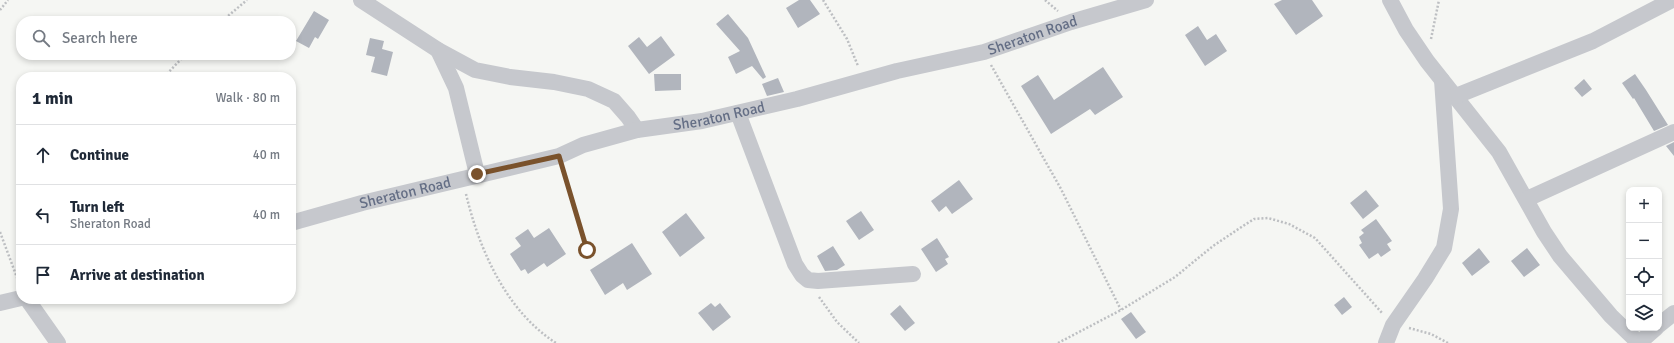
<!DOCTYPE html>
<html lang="en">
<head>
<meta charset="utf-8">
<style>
  :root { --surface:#fff; --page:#f2f2f3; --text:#1f2937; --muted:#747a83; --line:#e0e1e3 }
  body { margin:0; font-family:Signika,sans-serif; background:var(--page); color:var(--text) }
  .controls { position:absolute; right:12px; bottom:12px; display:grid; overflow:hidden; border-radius:8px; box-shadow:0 2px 6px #0003 }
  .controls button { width:36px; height:36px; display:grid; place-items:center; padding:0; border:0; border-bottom:1px solid var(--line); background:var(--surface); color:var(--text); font:20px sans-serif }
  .stop { position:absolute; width:12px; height:12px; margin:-9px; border:3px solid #7a522c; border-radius:50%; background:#fff }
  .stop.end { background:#7a522c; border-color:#fff; box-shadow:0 1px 4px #0008 }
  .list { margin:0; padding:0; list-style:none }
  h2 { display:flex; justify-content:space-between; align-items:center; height:52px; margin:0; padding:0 16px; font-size:17px }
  h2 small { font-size:13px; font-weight:400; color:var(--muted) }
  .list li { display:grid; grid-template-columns:26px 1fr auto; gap:12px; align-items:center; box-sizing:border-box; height:60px; padding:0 16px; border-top:1px solid var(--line) }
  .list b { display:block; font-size:15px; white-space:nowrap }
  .list p { margin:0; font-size:13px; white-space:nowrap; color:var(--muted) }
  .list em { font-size:13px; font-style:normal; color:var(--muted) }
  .icon { flex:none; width:22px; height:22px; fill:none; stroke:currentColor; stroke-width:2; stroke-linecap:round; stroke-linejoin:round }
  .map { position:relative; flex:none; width:1674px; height:343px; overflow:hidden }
  .search { position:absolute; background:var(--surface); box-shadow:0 2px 6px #0003; left:16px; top:16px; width:280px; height:44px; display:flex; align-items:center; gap:10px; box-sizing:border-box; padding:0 14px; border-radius:16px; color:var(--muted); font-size:15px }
  .panel { position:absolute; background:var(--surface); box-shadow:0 2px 6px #0003; left:16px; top:72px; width:280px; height:232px; border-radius:16px }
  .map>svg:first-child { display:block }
</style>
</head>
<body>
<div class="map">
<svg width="1674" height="343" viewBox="0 0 1674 343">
  <rect width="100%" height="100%" fill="#f5f6f3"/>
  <path fill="#b1b5bd" d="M799,0h11l10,14 -22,14 -12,-20z
    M1282,0h30l11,16 -27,19 -22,-31z
    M314,11l15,9 -11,19 -3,-2 -6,11 -13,-7z
    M728,14l20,24 18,39 -3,2 -11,-13 -16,8 -8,-17 12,-6 -24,-27z
    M1198,26l9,14 9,-6 11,17 -22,15 -20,-31z
    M661,36l14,19 -26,19 -21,-28 11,-9 8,10z
    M370,38l14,3 -2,8 11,3 -6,24 -16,-4 4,-15 -9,-2z
    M1103,67l20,30 -28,18 -5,-6 -39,25 -30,-48 17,-11 16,25z
    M654,74h27v16l-26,1z
    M1635,74l11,16 22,35 -14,6 -20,-33 -1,1 -11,-16z
    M778,78l6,14 -17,4 -5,-12z
    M1584,79l8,10 -10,8 -8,-9z
    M1674,142v14l-8,-10z
    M959,180l14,19 -21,15 -6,-8 -7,6 -8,-11z
    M1366,190l13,16 -16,13 -13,-16z
    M861,211l13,19 -15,10 -13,-19z
    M686,213l19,25 -25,19 -18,-25z
    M1376,219l16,22 -5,3 4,6 -10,7 -3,-4 -9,6 -10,-14 3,-2 -3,-6 5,-4 -3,-3z
    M549,228l17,26 -19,13 -3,-4 -16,11 -3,-5 -4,2 -11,-17 11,-8 -6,-8 13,-9 6,9z
    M937,238l12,19 -4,2 3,5 -12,8 -15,-23z
    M632,243l20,31 -25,16 -4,-7 -18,12 -15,-25z
    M833,246l12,19 -8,5 -12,1 -8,-15z
    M1479,248l11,14 -18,14 -10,-13z
    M1527,248l13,17 -16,12 -13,-16z
    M1344,297l8,10 -10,8 -8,-10z
    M711,303l4,4 5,-4 11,14 -18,14 -15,-18z
    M900,305l15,18 -10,8 -15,-17z
    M1131,312l15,20 -10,7 -15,-20z"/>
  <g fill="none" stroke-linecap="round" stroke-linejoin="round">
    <path stroke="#bdbfc2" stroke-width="2.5" stroke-dasharray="2 2" stroke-linecap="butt" d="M823,0l24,39 11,27
      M1045,0l13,11
      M0,10l8,-10
      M222,21l25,-21
      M1431,39l8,-39
      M991,65l70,124 60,121
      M164,77l21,-22
      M563,169l24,80
      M466,194c13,55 40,117 90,149
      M0,232l19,51
      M819,297l18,25 22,21
      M1409,328l22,6 17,9
      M1058,343l63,-33 54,-33 38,-31 30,-20 11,-7 14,-1 21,6 26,14 68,76"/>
    <g stroke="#c6c8cd" stroke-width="16">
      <path d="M361,0l77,50 37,20 35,7 44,5 34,7 26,12 14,16 9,13"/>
      <path d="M1390,0l16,30 21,31 72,91 45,80 16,24 51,60 28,27"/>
      <path d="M438,50l18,38 21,86"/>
      <path d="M1456,96l137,-55 79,-41"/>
      <path d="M738,113l57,151 7,11 6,5 10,1 95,-7"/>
      <path d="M1527,199l147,-67"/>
      <path id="s1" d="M291,223l71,-20 197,-47 24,-11 54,-15 65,-9 95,-22 100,-28 87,-19 87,-30 75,-22"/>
      <path d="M27,299l31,44"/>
      <path d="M0,303l21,-5"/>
      <path d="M1659,325l15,-12"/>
      <path d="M1386,343l7,-18 32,-46 19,-31 7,-39 -9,-129"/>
      <path d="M1639,343l17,-15"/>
    </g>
  </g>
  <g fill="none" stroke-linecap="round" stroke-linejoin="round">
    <path stroke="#7a522c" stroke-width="5" d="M477,174l82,-18 28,94"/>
  </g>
  <g text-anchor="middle" stroke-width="4" stroke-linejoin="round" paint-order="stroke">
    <g font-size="15" fill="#646e85" stroke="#fff">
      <text dy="5" stroke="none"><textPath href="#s1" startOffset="766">Sheraton Road</textPath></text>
      <text dy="5" stroke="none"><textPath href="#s1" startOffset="442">Sheraton Road</textPath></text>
      <text dy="5" stroke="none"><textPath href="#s1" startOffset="118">Sheraton Road</textPath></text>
    </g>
  </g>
</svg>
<div class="controls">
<button>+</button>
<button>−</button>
<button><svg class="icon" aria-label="locate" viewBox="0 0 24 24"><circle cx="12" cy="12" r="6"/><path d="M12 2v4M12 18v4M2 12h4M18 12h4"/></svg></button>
<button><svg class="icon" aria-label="layers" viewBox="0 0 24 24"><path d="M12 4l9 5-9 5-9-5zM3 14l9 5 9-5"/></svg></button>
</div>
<div class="stop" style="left:587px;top:250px"></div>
<div class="stop end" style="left:477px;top:174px"></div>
<div class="search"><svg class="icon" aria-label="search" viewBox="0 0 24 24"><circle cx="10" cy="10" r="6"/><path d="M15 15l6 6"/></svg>Search here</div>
<section class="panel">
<h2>1 min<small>Walk · 80 m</small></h2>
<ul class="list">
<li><svg class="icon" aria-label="ahead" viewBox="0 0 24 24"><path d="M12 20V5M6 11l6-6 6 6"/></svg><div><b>Continue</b></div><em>40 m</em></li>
<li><svg class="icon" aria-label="left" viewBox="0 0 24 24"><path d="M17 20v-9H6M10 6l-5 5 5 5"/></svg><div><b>Turn left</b><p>Sheraton Road</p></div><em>40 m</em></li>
<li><svg class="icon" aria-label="arrive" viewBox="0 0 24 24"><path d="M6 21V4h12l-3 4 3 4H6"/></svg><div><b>Arrive at destination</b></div></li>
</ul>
</section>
</div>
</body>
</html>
